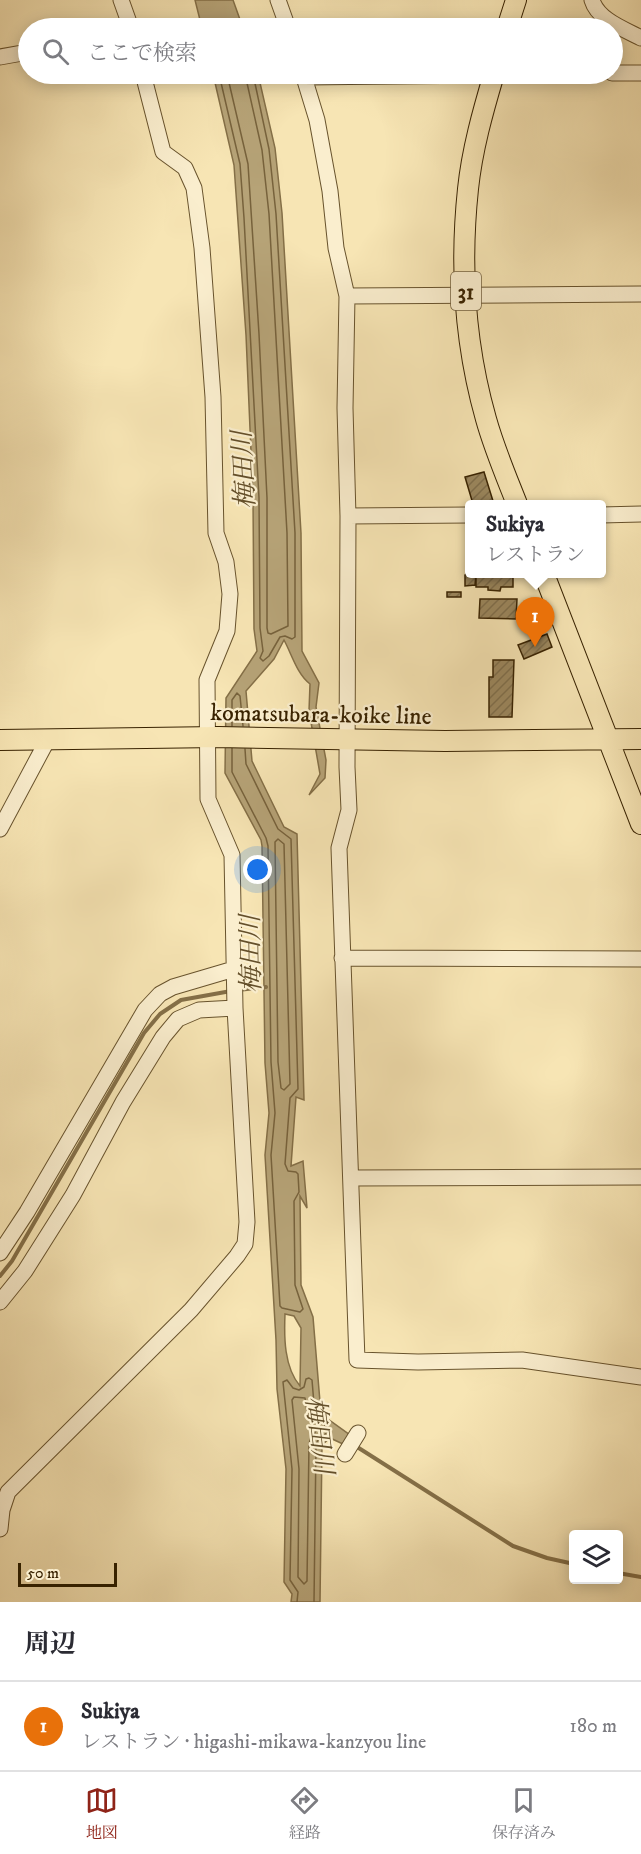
<!DOCTYPE html>
<html lang="ja">
<head>
<meta charset="utf-8">
<style>
  :root { --surface:#fff; --page:#f7f7f7; --text:#2b2b33; --muted:#7c7c81; --line:#e1e1e2; --accent:#8f2418 }
  body { margin:0; font-family:"IM FELL DW Pica","Noto Serif JP",serif; background:var(--page); color:var(--text) }
  .controls { position:absolute; right:18px; bottom:18px; display:grid; overflow:hidden; border-radius:6px; box-shadow:0 3px 15px #0003 }
  .controls button { width:54px; height:54px; display:grid; place-items:center; padding:0; border:0; border-bottom:2px solid var(--line); background:var(--surface); color:var(--text); font:30px sans-serif }
  .scale { position:absolute; left:18px; bottom:15px; width:99px; box-sizing:border-box; padding-left:6px; border:3px solid #382200; border-top:0; font-size:16px; line-height:21px; white-space:nowrap; color:#382200; -webkit-text-stroke:4px #faeece; paint-order:stroke }
  .you { position:absolute; left:258px; top:870px; width:21px; height:21px; margin:-15px; border:4px solid #fff; border-radius:50%; background:#1a73e8; box-shadow:0 0 0 9px #1a73e833 }
  .badge { display:grid; place-items:center; width:39px; height:39px; border-radius:50%; background:var(--accent); color:#fff; font-size:20px; font-weight:700 }
  .pin { position:absolute; translate:-50% -50px; filter:drop-shadow(0 2px 3px #0008) }
  .pin::after { content:''; position:absolute; top:32px; width:21px; height:18px; background:inherit; clip-path:polygon(0 0,100% 0,50% 100%) }
  .popup { position:absolute; left:465px; top:500px; width:141px; height:78px; box-sizing:border-box; display:grid; place-content:center; border-radius:6px; background:var(--surface); filter:drop-shadow(0 2px 4px #0005); font-size:20px; white-space:nowrap; color:var(--muted) }
  .popup b { font-size:22px; color:var(--text) }
  .popup::after { content:''; position:absolute; left:50%; top:100%; margin-left:-12px; border:12px solid transparent; border-top-color:var(--surface) }
  .list { margin:0; padding:0; list-style:none }
  h2 { display:flex; justify-content:space-between; align-items:center; height:78px; margin:0; padding:0 24px; font-size:26px }
  h2 small { font-size:20px; font-weight:400; color:var(--muted) }
  .list li { display:grid; grid-template-columns:39px 1fr auto; gap:18px; align-items:center; box-sizing:border-box; height:90px; padding:0 24px; border-top:2px solid var(--line) }
  .list b { display:block; font-size:22px; white-space:nowrap }
  .list p { margin:0; font-size:20px; white-space:nowrap; color:var(--muted) }
  .list em { font-size:20px; font-style:normal; color:var(--muted) }
  .icon { flex:none; width:33px; height:33px; fill:none; stroke:currentColor; stroke-width:2; stroke-linecap:round; stroke-linejoin:round }
  .map { position:relative; flex:none; width:641px; height:1602px; overflow:hidden }
  .search { position:absolute; background:var(--surface); box-shadow:0 3px 15px #0003; left:18px; right:18px; top:18px; height:66px; display:flex; align-items:center; gap:15px; box-sizing:border-box; padding:0 21px; border-radius:33px; color:var(--muted); font-size:22px }
  .sheet { height:168px; background:var(--surface) }
  nav { display:flex; justify-content:space-around; align-items:center; box-sizing:border-box; height:84px; border-top:2px solid var(--line); background:var(--surface); font-size:16px; color:var(--muted) }
  nav a { display:grid; justify-items:center; gap:3px }
  nav .on { color:var(--accent) }
  .map>svg:first-child { display:block }
</style>
</head>
<body>
<div class="map">
<svg width="641" height="1602" viewBox="0 0 641 1602">
  <defs>
    <pattern id="building-hatch" width="6" height="6" patternUnits="userSpaceOnUse" patternTransform="scale(1.5)"><rect width="6" height="6" fill="#9b875e"/><path d="M-1 1l2-2M0 6l6-6M5 7l2-2" fill="none" stroke="#7f6e4b"/></pattern>
  </defs>
  <rect width="100%" height="100%" fill="#f7e5b4"/>
  <filter id="stains"><feTurbulence type="fractalNoise" baseFrequency=".00333" numOctaves="4"/><feColorMatrix values="0 0 0 0 .2 0 0 0 0 .09 0 0 0 0 .02 0 0 0 .5 -.17"/></filter>
  <radialGradient id="worn" r=".72"><stop offset=".6" stop-color="#630" stop-opacity="0"/><stop offset="1" stop-color="#630" stop-opacity=".3"/></radialGradient>
  <path fill="#b6a377" stroke="#846f47" stroke-width="1.5" fill-rule="evenodd" d="M195,0h38l10,28h-41z
    M213,74h45l17,74 7,65 19,320 1,118 17,32 -3,24 10,53 -1,18 -16,17 11,-21 -11,-63 1,-27c-13,-10 -18,-29 -26,-44l-10,19 -28,32 6,70 32,66 13,7 7,266 -8,-3 -5,69 12,-5 4,47 -7,-12 1,89 12,32 8,97 29,21 -7,9 -13,-6 -8,7 -2,157h-29l1,-8 -8,-12 2,-113 -9,-80 -1,-49 -11,-185 4,-42 -4,-50 -3,-217 -1,-6 -36,-67 1,-75 31,-47 -3,-22 -1,-130 -7,-164 -12,-170zM285,1314l9,2 7,12 -1,58c-16,-19 -16,-49 -15,-72z"/>
  <g fill="none" stroke-linecap="round" stroke-linejoin="round">
    <path stroke="#77623c" stroke-width="1.5" d="M219,74l21,90 4,54 15,280 1,130 3,23 -3,7 3,3 6,-5 11,-19 5,-1 7,3 3,-2v-104l-19,-319 -7,-65 -16,-75
      M227,74l21,90 11,170 8,164v130l1,5 3,1 17,-8 -1,-93 -18,-319 -7,-64 -17,-76
      M232,726v-26l5,-7 3,3 3,30
      M232,748v24l34,66 2,8 3,216 4,51 -4,42 9,151 2,2 18,4 3,-3 -8,-24 -1,-84 5,-9 -1,-18 -2,-2 -8,-1 -3,-7 5,-66 8,-9 -7,-250 -13,-10 -32,-65 -1,-15
      M278,839l6,5 6,240 -6,6 -3,-2 -3,-26 -3,-220z
      M294,1397l11,1 3,20 9,12 -6,7 -2,7 -2,137 -3,3 -6,-7 1,-108 -7,-69z
      M297,1602l1,-10 -8,-12 2,-111 -9,-87 4,-2 6,8 6,2 5,-3 2,-8 3,-1 3,2 3,36 15,14 -12,10 -2,5 -2,157"/>
    <path stroke="#846f47" stroke-width="4" d="M238,990l28,-3
      M0,1276l12,-15 132,-228 16,-19 21,-14 50,-9
      M354,1445l159,101 34,12 27,6
      M618,1573l23,4"/>
  </g>
  <path fill="url(#building-hatch)" stroke="#382200" stroke-width="1.5" d="M484,472l9,29 -10,3h-10l-8,-27z
    M467,573l9,1 -1,11 -10,1v-11z
    M476,574h37v13h-12l-1,4 -12,-1v-3h-12z
    M447,592h14v5h-14z
    M480,599h37l-1,20 -37,-1z
    M547,634l5,13 -28,12 -6,-14z
    M493,660h21l-2,57h-23v-40h4z"/>
  <g fill="none" stroke-linecap="round" stroke-linejoin="round">
    <g stroke="#68532d" stroke-width="17">
      <path id="minor" d="M121,0l10,28
        M278,0l10,28
        M592,0c6,20 32,29 49,38
        M0,57l28,-5
        M612,73h29
        M303,74l14,46 13,71 6,57 11,48 -2,112 3,108 -1,251 2,43 -10,38 18,512 61,2 104,-2 119,17
        M304,77l270,-3
        M347,296l294,-2
        M601,515l40,-1
        M348,516l121,-1
        M0,829l48,-90
        M342,958l299,1
        M351,1178l290,-1
        M0,1253l27,-41 118,-202 15,-16 13,-7 61,-18
        M0,1302l25,-31 48,-76 50,-93 40,-65 15,-18 21,-9 36,-2
        M345,1454l13,-21
        M0,1529l2,-19 6,-18 183,-182 46,-54 8,-12 2,-22 -12,-214 -3,-153 -24,-56 -1,-119 20,-49 3,-37 -4,-32 -10,-29 -3,-136 -11,-149 -8,-60 -9,-20 -22,-16 -20,-78"/>
    </g>
    <g stroke="#382200" stroke-width="22">
      <path id="major" d="M507,28l9,-28
        M494,74c-11,37 -22,76 -26,115 -8,76 -3,156 18,230 8,29 20,57 31,85
        M544,574l97,250
        M0,740l218,-3 227,4 196,-2"/>
    </g>
    <use href="#minor" stroke="#faeece" stroke-width="15"/>
    <use href="#major" stroke="#f7e5b4" stroke-width="20"/>
  </g>
  <g text-anchor="middle" stroke-width="4.5" stroke-linejoin="round" paint-order="stroke">
    <rect fill="#faeece" stroke="#725f3e" stroke-width="1.5" x="451" y="272" width="30" height="38" rx="4.5"/>
    <g font-size="22" font-weight="bold" fill="#382200">
      <text x="466" y="299">31</text>
    </g>
    <g font-size="24" fill="#382200" stroke="#faeece">
      <text transform="translate(321 714) rotate(1)" y="8">komatsubara-koike line</text>
    </g>
    <g font-size="26" font-style="italic" fill="#644f2a" stroke="#faeece">
      <text transform="translate(243 470) rotate(-93)" y="9">梅田川</text>
      <text transform="translate(250 954) rotate(-91)" y="9">梅田川</text>
      <text transform="translate(320 1435) rotate(83)" y="9">梅田川</text>
    </g>
  </g>
  <rect width="100%" height="100%" filter="url(#stains)"/>
  <rect width="100%" height="100%" fill="url(#worn)"/>
</svg>
<div class="controls">
<button><svg class="icon" aria-label="layers" viewBox="0 0 24 24"><path d="M12 4l9 5-9 5-9-5zM3 14l9 5 9-5"/></svg></button>
</div>
<div class="scale">50 m</div>
<div class="you"></div>
<div class="pin badge" style="left:535px;top:647px;background:#e8710a">1</div>
<div class="popup"><b>Sukiya</b>レストラン</div>
<div class="search"><svg class="icon" aria-label="search" viewBox="0 0 24 24"><circle cx="10" cy="10" r="6"/><path d="M15 15l6 6"/></svg>ここで検索</div>
</div>
<section class="sheet">
<h2>周辺<small></small></h2>
<ul class="list">
<li><span class="badge" style="background:#e8710a">1</span><div><b>Sukiya</b><p>レストラン · higashi-mikawa-kanzyou line</p></div><em>180 m</em></li>
</ul>
</section>
<nav>
<a class="on"><svg class="icon" aria-label="map" viewBox="0 0 24 24"><path d="M3 6l6-2 6 2 6-2v14l-6 2-6-2-6 2zM9 4v14M15 6v14"/></svg>地図</a>
<a><svg class="icon" aria-label="directions" viewBox="0 0 24 24"><path d="M12 3l9 9-9 9-9-9zM9 14v-3h6M13 9l2 2-2 2"/></svg>経路</a>
<a><svg class="icon" aria-label="saved" viewBox="0 0 24 24"><path d="M7 4h10v16l-5-4-5 4z"/></svg>保存済み</a>
</nav>
</body>
</html>
